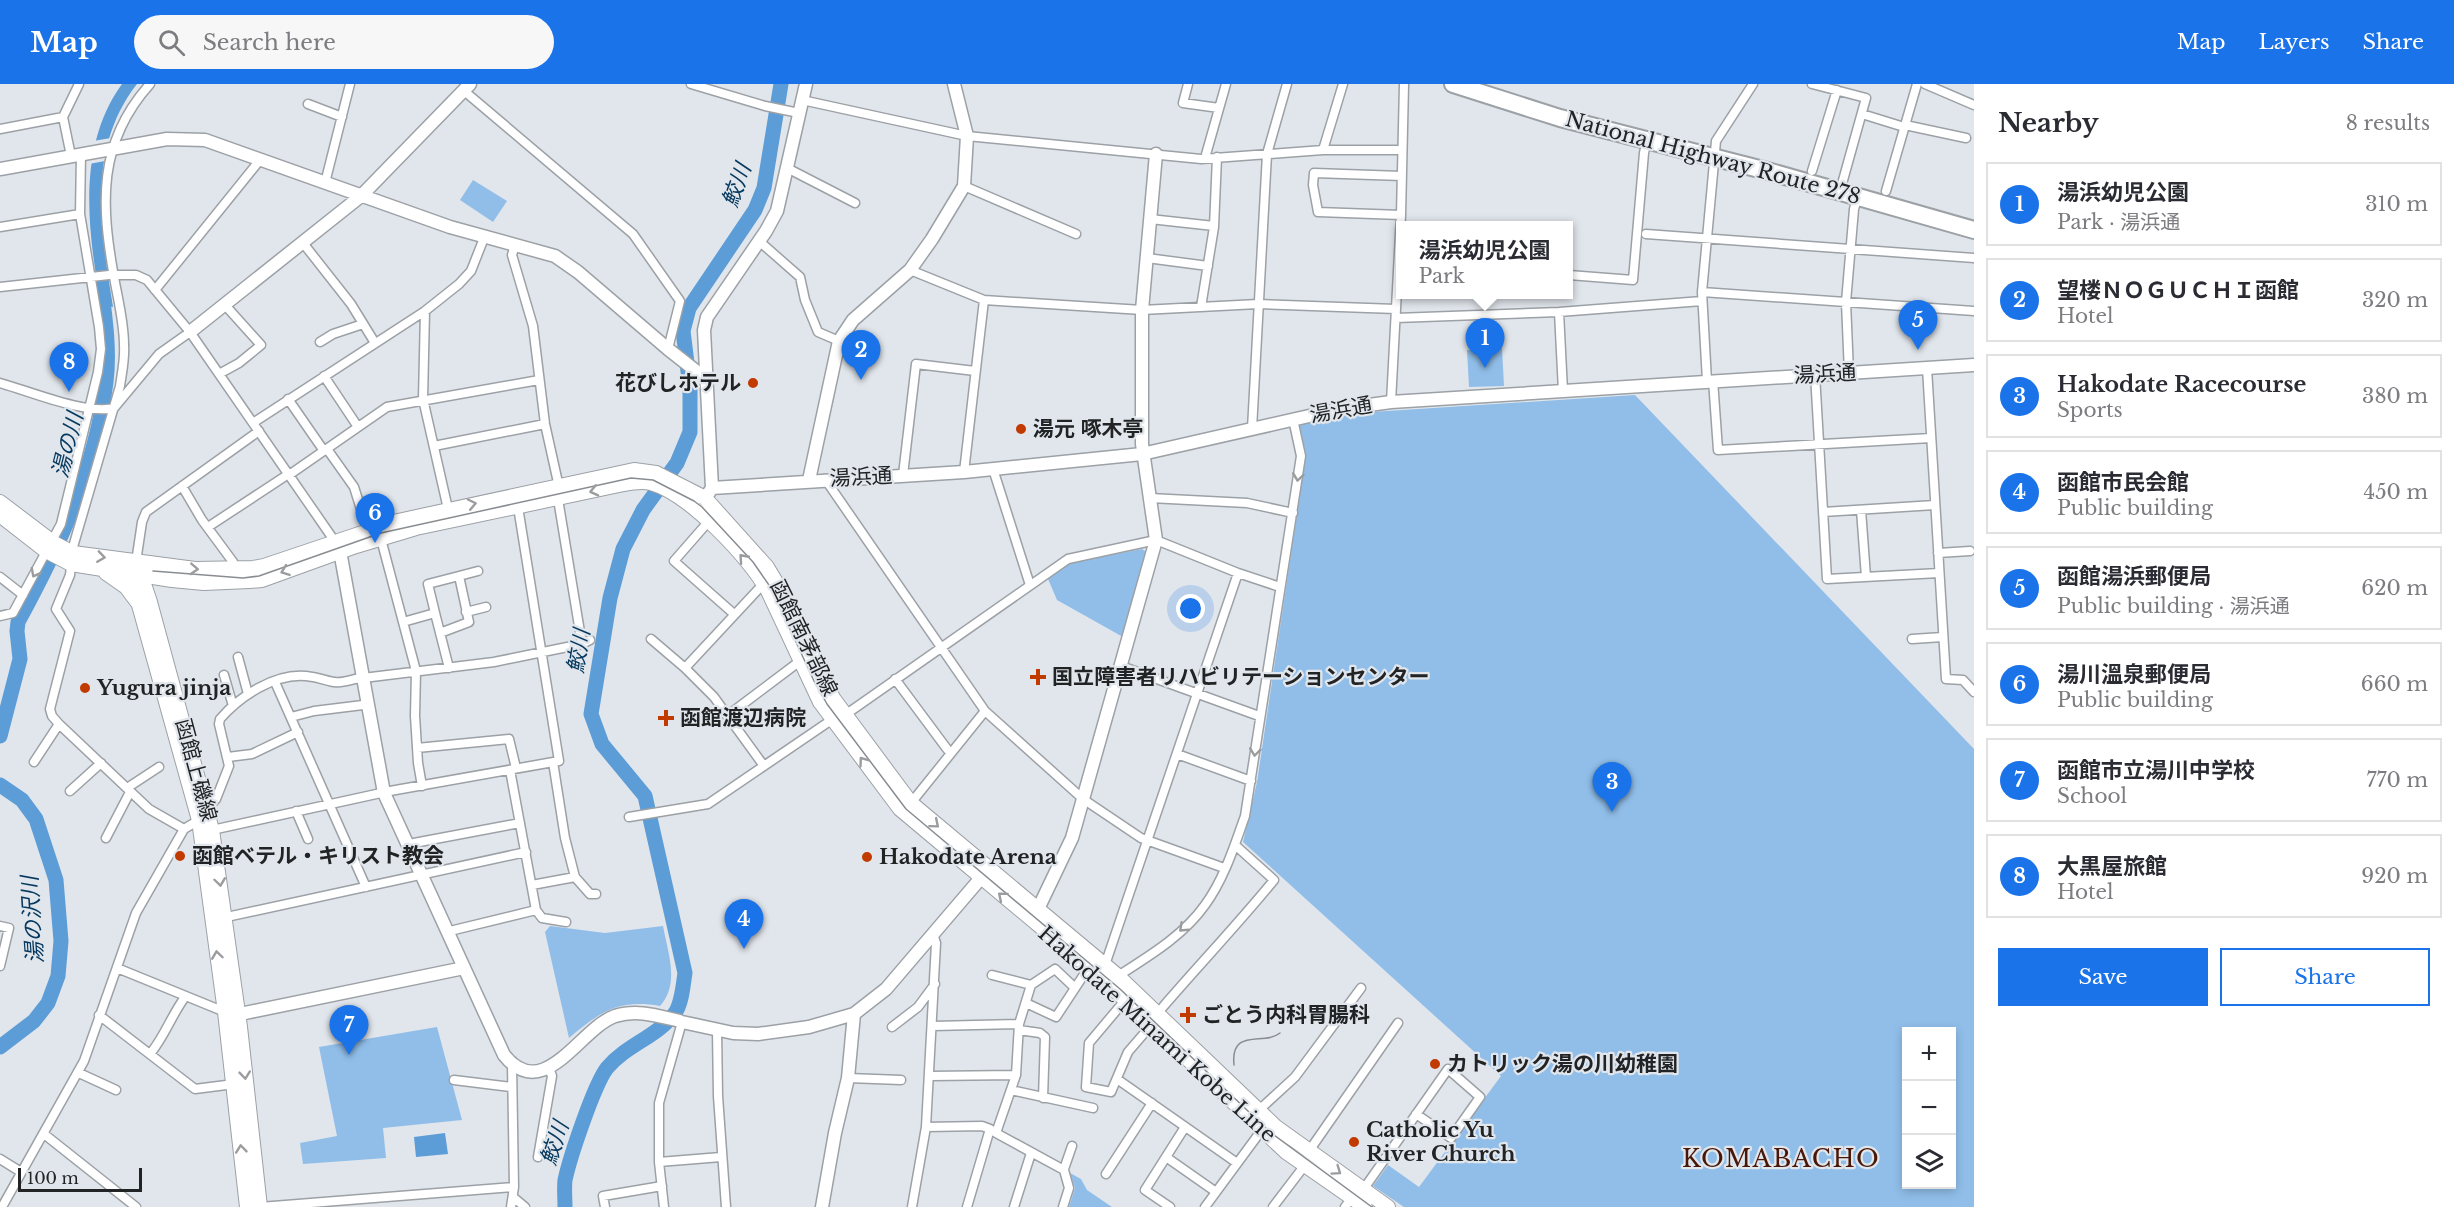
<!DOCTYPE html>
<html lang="en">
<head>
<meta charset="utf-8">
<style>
  :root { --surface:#fff; --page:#f7f7f7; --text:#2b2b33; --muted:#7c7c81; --line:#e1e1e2; --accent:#1a73e8 }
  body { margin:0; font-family:"Libre Baskerville","Noto Sans JP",serif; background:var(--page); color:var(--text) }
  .controls { position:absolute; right:18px; bottom:18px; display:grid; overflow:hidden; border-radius:0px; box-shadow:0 3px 9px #0003 }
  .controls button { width:54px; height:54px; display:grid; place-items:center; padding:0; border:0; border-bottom:2px solid var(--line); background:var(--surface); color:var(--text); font:30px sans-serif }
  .scale { position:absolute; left:18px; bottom:15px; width:124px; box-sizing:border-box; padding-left:6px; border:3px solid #212325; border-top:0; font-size:16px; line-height:21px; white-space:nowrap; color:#212325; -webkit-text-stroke:4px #e1e6ec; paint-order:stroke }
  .you { position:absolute; left:1191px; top:525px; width:21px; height:21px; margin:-15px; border:4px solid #fff; border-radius:50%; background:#1a73e8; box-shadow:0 0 0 9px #1a73e833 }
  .badge { display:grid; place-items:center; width:39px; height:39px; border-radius:50%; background:var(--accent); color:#fff; font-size:20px; font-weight:700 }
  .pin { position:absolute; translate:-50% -50px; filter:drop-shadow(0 2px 3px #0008) }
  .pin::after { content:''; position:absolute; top:32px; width:21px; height:18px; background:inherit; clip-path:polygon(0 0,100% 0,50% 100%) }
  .popup { position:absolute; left:1396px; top:137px; width:177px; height:78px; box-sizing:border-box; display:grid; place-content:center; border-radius:0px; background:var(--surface); filter:drop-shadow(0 2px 4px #0005); font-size:20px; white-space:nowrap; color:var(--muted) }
  .popup b { font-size:22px; color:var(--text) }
  .popup::after { content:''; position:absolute; left:50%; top:100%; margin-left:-12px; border:12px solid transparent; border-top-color:var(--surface) }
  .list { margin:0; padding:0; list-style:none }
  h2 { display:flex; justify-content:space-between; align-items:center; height:78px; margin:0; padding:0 24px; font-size:26px }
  h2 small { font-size:20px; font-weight:400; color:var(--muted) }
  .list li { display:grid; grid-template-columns:39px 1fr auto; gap:18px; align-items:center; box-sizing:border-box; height:84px; margin:0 12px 12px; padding:0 12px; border:2px solid var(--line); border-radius:0px }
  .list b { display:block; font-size:22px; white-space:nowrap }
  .list p { margin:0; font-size:20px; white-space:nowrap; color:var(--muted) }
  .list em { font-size:20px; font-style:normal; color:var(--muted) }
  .actions { display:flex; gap:12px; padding:18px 24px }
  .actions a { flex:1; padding:14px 0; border:2px solid var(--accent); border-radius:0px; text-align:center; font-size:21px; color:var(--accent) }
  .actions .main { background:var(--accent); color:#fff }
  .icon { flex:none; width:33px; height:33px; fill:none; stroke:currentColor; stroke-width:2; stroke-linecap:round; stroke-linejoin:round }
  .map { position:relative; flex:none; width:1974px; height:1123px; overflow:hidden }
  header { display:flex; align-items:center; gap:36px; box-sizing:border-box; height:84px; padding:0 30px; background:var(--accent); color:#fff }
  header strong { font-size:28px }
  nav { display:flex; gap:33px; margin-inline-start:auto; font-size:21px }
  .search { width:420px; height:54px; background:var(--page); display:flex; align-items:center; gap:15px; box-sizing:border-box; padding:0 21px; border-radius:33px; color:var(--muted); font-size:22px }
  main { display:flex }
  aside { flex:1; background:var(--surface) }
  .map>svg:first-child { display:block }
</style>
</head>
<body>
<header>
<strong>Map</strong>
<div class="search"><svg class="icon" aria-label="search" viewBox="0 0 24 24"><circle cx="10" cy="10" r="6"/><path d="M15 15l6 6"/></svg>Search here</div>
<nav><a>Map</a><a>Layers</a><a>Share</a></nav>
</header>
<main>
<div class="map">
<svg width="1974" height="1123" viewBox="0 0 1974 1123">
  <rect width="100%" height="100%" fill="#e1e6ec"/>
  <path fill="#90bee9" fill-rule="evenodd" d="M473,96l34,21 -14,21 -33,-22z
    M1502,264l2,38 -35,1 -2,-37z
    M1635,311l339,354v458h-570l-31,-21 15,-21 31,22 82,-111 -258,-234 14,-60 49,-328 -7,-30 57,-11zM1906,948h46v152h-46z
    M1142,465l6,4 -25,84 -66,-37 -9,-21 21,-16z
    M550,842l55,7 58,-7c5,27 17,58 -3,80 -42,-7 -60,6 -91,32l-24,-106z
    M437,943l25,93 -79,8 3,30 -83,6 -3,-21 37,-7 -18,-89z
    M1070,1089l11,6 6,11 25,17h-43l6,-19z"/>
  <path fill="#5c9dd7" d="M122,0h15c-51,65 -36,147 -24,223l-12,-3c-13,-71 -25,-157 21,-220z
    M445,1049l3,21 -32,3 -2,-20z"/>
  <path fill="#e1e6ec" d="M111,54l-6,23 -16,3 4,-23z"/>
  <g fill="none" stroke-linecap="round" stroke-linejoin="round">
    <path stroke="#5c9dd7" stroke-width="15" d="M0,652l20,-77 -3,-28 1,-9c41,-75 78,-154 88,-240 4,-32 -1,-65 -5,-97
      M0,701l22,15 14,19 20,61 5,61 -3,35 -10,27 -14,18 -34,26
      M565,1123c0,-9 -1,-19 0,-27 5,-23 29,-95 42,-112 19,-23 50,-31 68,-55 7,-10 8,-28 10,-40l-40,-177 -43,-52 -11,-30 19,-116 13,-49 20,-39 34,-47 13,-31v-45l-7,-56 6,-23 66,-98 9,-22 17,-104"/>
    <g stroke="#9ca1a6" stroke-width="11">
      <path id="street" d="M691,0l74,22 34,7
        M1188,0l-5,19 36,5
        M1812,0l54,14 -26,93
        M1925,0l49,21
        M463,6l170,144 47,67 -12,48
        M802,16l165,36 234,23 122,-9h79
        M308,20l34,13
        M1862,30l42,13
        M1905,41l61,13
        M0,45l63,-12
        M1323,66l20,-66
        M71,72l-8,-39 16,-33
        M1205,74l21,-74
        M787,84l68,35
        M1812,87l25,-81
        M325,99l25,-99
        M964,102l112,48
        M1886,107l31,-107
        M1401,131l-83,-3 -5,-27 1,-12 88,3
        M1150,135l64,7
        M0,143l80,-13
        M1646,150l328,24
        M759,157l41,36 5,23 13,32 21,9
        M303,159l48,61 24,39
        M515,161l-3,10 21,71 12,98 14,63
        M1147,174l61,8
        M910,186l74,30 158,10 116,-6 138,5
        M1569,191l64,5 11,-127 3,-13
        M0,203l109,-12h27l11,5 43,52 148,214
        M155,206l105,-130
        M1702,208l272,19
        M1201,223l13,-80 3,-70
        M425,227l-2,88 25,110
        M1559,228l4,79
        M1396,234l163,-6 143,-11
        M320,258l13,-8 30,-10
        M1927,284l19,311 17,1 11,12
        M1849,289l-3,-71 8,-93 4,-13
        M219,290l20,-11 22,-18 -36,-40
        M1815,290l12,205 112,-6
        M324,292l34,51
        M1713,296l5,70 213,-12
        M1707,297l-5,-89 14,-151 37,-57
        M0,299c29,8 86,32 114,25l45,-54 31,-22
        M288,315l36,52
        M1391,318l10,-187 3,-131
        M253,339l172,-112 34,-27 12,-13 13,-33
        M1252,345l15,-275 20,-70
        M434,362l111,-22
        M327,365l27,38 12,38
        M993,385l37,116
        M964,388l20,-172
        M289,391l98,-68 152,-27
        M903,391l13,-111 59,7
        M825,395l160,232 98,88 58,39 83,30
        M182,402l20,34 31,42 2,7
        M1150,414l97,5 46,10
        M558,415l24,145
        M1861,426l5,67
        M1823,428l112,-7
        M709,437l-35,40 60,53
        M208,443l76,-50
        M381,455l35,132 -1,45 3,47 4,23
        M1938,469l32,-2
        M136,478l6,-40 4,-10 113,-81
        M459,492l19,-5
        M0,493l23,18
        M466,528l20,-5
        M0,532l13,-3 48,-89 37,-152 3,-23 -2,-22 -19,-113 1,-60
        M403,538l32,-9
        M440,549l29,-11 -10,-46 -31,8 8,33 13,51
        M651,555l34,29
        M1912,555l31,-2
        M238,573l10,37
        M1121,582l138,50
        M224,591l9,31
        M895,595l52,70
        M275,598l91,205
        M727,632l73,-55
        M291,633l23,-6 49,-6
        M59,640l-7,-8 -2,-7 20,-78 -14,-22 14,-34 3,-28 47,-161c2,-14 5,-27 4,-41 0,-23 -6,-45 -10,-68 -13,-72 -17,-134 36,-193
        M417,664l92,-9 7,29
        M1177,670l74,27
        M228,673l24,-3 46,-22
        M34,678l25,-38 90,85 35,20
        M553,678l12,76 10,39 15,17h6
        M764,682l-50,-69 -29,-29 81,-87
        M510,686l26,140 6,8 24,4
        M127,704l32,-21
        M70,707l31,-28
        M911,719l74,-92
        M207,725l9,-10 13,-33 -10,-42 1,-5c20,-23 55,-46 86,-43 24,2 22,11 49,3l139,-17 88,-18 8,-4
        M296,727l12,28
        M629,733l79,-13 119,-81 18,-8 223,-156 88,-19 82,33 42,14
        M212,746l178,-39 169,-30 -41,-254
        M106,754l24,-46
        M414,759l106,-20
        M532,801l43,-8
        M222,834l304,-66
        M0,842l9,2 -9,38
        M454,846l82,-20
        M1103,883l2,-2 133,-392
        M117,884l108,44
        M992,891l39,10
        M1118,892c31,-20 65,-40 87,-71 19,-26 29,-58 40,-89l56,-360 -8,-37
        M1026,919l30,14 29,-44
        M1121,921l-32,38 -3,44 25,5 17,-40 19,-22
        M1162,924c37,-43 76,-84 112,-128l-39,-35
        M99,931l96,74 39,-5
        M933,942l86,-2
        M892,943l26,-20 17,-23
        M717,946l1,66 8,111
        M1019,946l21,3 5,4 -2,61
        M150,970c15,-18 21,-38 35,-57
        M79,989l37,17
        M930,992l86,-1
        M848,994l53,2
        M1117,995l120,84
        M454,996l57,7
        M1011,1006l82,18
        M1259,1026l36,-33 66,-89
        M926,1043l56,-1 8,3
        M996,1049l68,37 5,18 -6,19
        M44,1050l92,73
        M1309,1067l89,-128
        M538,1073l14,-81 -3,-8
        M1166,1073l50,35
        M0,1075l21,13
        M659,1078l62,-5
        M1064,1085l8,-23
        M1106,1090l46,-71
        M1363,1106l85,-121 32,28 -29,41 -35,-24
        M513,1113l12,10
        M2,1123l82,-146 52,-148 48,-84 15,-9
        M260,1123l254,-20 -2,-123
        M511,1123l3,-20
        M605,1123l-2,-11 59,-10
        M664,1123l-5,-45v-59l23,-81 -2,-1
        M912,1123l14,-80 10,-184 -3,-9
        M967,1123l23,-78 6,4 20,-58 3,-51 12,-39 24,-16 19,18
        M1014,1123l17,-54
        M1170,1123l-25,-17 40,-63
        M1205,1123l56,-76
        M1273,1123l32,-42
        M1345,1123l9,-12"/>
    </g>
    <g stroke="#9ca1a6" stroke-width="15">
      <path id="secondary" d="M0,85l167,-30 38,1 245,87 105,29 23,16 90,77 28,22 10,5
        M190,248l171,-136 109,-112
        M809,396l30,-139 14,-21 57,-50 22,-31 32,-53 3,-50 -13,-52
        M712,404l252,-16 178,-18 198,-45 51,-7 583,-37
        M708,410l4,-6 -8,-158 3,-13 11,-16 48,-70 11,-20 29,-127
        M340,467l44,242 120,262c40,50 76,-27 111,-39 23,-7 43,0 65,5
        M1032,832l6,-7 34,-71 84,-298 -14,-96v-134l14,-156
        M230,928l15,1 219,-45
        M682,938l51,11 25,1 51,-7 45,-13 32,-25 100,-117
        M822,1123l13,-74 13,-55 6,-64"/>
    </g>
    <g stroke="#9ca1a6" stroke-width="16">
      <path id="primary" d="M0,418l54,41 19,10 122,16 58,-1 11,-2 134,-45 236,-51 22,3 49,25 62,69 18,30 48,101 78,105 207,173 158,151 112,80
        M0,431l46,36 25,13 101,16 32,3 45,-2 13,-1 94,-34 60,-18 203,-43c10,-2 22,-5 32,-2 39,11 97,74 117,108l52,111 80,107 203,170 183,173 79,55
        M139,485l11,33 62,228 28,197 20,180
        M106,489l20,14 12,16
        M134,489l5,32 60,215 26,192 22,195"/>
    </g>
    <g stroke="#9ca1a6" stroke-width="20">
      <path id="highway" d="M1453,0l107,34 211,54 203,58"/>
    </g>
    <use href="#street" stroke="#fff" stroke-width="8"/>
    <use href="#secondary" stroke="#fff" stroke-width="12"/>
    <use href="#primary" stroke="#fff" stroke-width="14"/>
    <use href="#highway" stroke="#fff" stroke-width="16"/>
    <path stroke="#898d91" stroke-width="1.5" d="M153,487l90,7 16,-2 122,-43 250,-55 22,2 41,21 8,6 51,55 18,26 43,93 13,23 79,105 214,180 150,143 102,75
      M1234,981c-4,-38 30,-19 46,-32"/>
  </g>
  <defs><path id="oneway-chevron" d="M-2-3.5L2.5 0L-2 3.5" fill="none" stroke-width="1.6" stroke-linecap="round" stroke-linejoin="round" transform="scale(1.5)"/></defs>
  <g stroke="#9b9c9d">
    <use href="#oneway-chevron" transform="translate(1298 393) rotate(98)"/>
    <use href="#oneway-chevron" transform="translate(594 407) rotate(167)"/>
    <use href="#oneway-chevron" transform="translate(472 420) rotate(-12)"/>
    <use href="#oneway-chevron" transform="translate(101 473) rotate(8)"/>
    <use href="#oneway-chevron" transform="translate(743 474) rotate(-132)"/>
    <use href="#oneway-chevron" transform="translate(194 485) rotate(3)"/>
    <use href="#oneway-chevron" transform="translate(285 487) rotate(160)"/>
    <use href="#oneway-chevron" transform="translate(35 489) rotate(118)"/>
    <use href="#oneway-chevron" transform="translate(1255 668) rotate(97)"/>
    <use href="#oneway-chevron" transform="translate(863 677) rotate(-126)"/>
    <use href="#oneway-chevron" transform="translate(935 740) rotate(40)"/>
    <use href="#oneway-chevron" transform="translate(220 798) rotate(82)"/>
    <use href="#oneway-chevron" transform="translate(1002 812) rotate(-140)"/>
    <use href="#oneway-chevron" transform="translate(1183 844) rotate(137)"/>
    <use href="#oneway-chevron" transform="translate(217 871) rotate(-98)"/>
    <use href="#oneway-chevron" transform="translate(245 991) rotate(84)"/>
    <use href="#oneway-chevron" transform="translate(241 1065) rotate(-96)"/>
    <use href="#oneway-chevron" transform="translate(1337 1087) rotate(35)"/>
  </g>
  <g fill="#c13a00" stroke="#e1e6ec" stroke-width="2">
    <circle cx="753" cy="299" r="6"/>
    <circle cx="1021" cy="345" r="6"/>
    <path d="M1035 584h6v6h6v6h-6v6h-6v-6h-6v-6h6z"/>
    <circle cx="85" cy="604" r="6"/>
    <path d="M663 625h6v6h6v6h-6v6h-6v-6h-6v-6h6z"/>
    <circle cx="180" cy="772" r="6"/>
    <circle cx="867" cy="773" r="6"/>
    <path d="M1185 922h6v6h6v6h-6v6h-6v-6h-6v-6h6z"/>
    <circle cx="1435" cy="980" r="6"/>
    <circle cx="1354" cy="1058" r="6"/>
  </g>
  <g text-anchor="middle" stroke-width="4.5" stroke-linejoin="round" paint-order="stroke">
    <g font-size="21" fill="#212325" stroke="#e1e6ec">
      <text transform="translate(1713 74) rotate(15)" y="7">National Highway Route 278</text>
      <text transform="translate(1825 290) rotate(-3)" y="7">湯浜通</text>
      <text transform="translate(1341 326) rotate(-10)" y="7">湯浜通</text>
      <text transform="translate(861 393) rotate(-3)" y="7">湯浜通</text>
      <text transform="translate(804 554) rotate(64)" y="7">函館南茅部線</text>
      <text transform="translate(196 686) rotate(75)" y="7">函館上磯線</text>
      <text transform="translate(1157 950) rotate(42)" y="7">Hakodate Minami Kobe Line</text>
    </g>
    <g font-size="21" font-weight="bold" fill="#212325" stroke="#e1e6ec" text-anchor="start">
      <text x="741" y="306" text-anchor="end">花びしホテル</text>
      <text x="1033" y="352">湯元 啄木亭</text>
      <text x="1052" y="600">国立障害者リハビリテーションセンター</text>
      <text x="97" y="611">Yugura jinja</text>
      <text x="680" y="641">函館渡辺病院</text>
      <text x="192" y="779">函館ベテル・キリスト教会</text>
      <text x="879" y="780">Hakodate Arena</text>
      <text x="1202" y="938">ごとう内科胃腸科</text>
      <text x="1447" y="987">カトリック湯の川幼稚園</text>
      <text x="1366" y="1053">Catholic Yu<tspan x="1366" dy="24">River Church</tspan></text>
    </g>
    <g font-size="22" font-style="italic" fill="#06395f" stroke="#e1e6ec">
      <text transform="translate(736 101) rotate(-70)" y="8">鮫川</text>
      <text transform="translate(67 361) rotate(-76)" y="8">湯の川</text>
      <text transform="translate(578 567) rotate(-81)" y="8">鮫川</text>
      <text transform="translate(32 836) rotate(-94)" y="8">湯の沢川</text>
      <text transform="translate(554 1059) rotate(-71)" y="8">鮫川</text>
    </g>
    <g font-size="24" letter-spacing="1.5" fill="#491707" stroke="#e1e6ec">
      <text x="1781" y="1083">KOMABACHO</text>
    </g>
  </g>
</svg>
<div class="controls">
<button>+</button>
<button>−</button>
<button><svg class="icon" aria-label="layers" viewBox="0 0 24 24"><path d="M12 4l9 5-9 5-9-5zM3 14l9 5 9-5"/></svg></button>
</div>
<div class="scale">100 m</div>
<div class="you"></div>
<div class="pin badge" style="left:1485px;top:284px">1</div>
<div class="popup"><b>湯浜幼児公園</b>Park</div>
<div class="pin badge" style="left:861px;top:296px">2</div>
<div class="pin badge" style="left:1612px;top:728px">3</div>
<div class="pin badge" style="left:744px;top:865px">4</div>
<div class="pin badge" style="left:1918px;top:266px">5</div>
<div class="pin badge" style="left:375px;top:459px">6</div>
<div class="pin badge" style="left:349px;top:971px">7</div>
<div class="pin badge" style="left:69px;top:308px">8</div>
</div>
<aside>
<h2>Nearby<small>8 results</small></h2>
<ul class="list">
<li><span class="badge">1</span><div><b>湯浜幼児公園</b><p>Park · 湯浜通</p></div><em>310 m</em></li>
<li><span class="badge">2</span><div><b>望楼ＮＯＧＵＣＨＩ函館</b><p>Hotel</p></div><em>320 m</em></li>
<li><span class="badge">3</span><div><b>Hakodate Racecourse</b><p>Sports</p></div><em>380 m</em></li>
<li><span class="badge">4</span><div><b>函館市民会館</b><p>Public building</p></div><em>450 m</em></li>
<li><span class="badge">5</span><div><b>函館湯浜郵便局</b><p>Public building · 湯浜通</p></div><em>620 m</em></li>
<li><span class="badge">6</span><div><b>湯川溫泉郵便局</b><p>Public building</p></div><em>660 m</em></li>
<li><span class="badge">7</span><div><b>函館市立湯川中学校</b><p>School</p></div><em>770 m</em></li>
<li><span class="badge">8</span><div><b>大黒屋旅館</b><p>Hotel</p></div><em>920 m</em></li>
</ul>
<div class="actions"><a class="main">Save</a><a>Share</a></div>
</aside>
</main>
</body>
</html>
